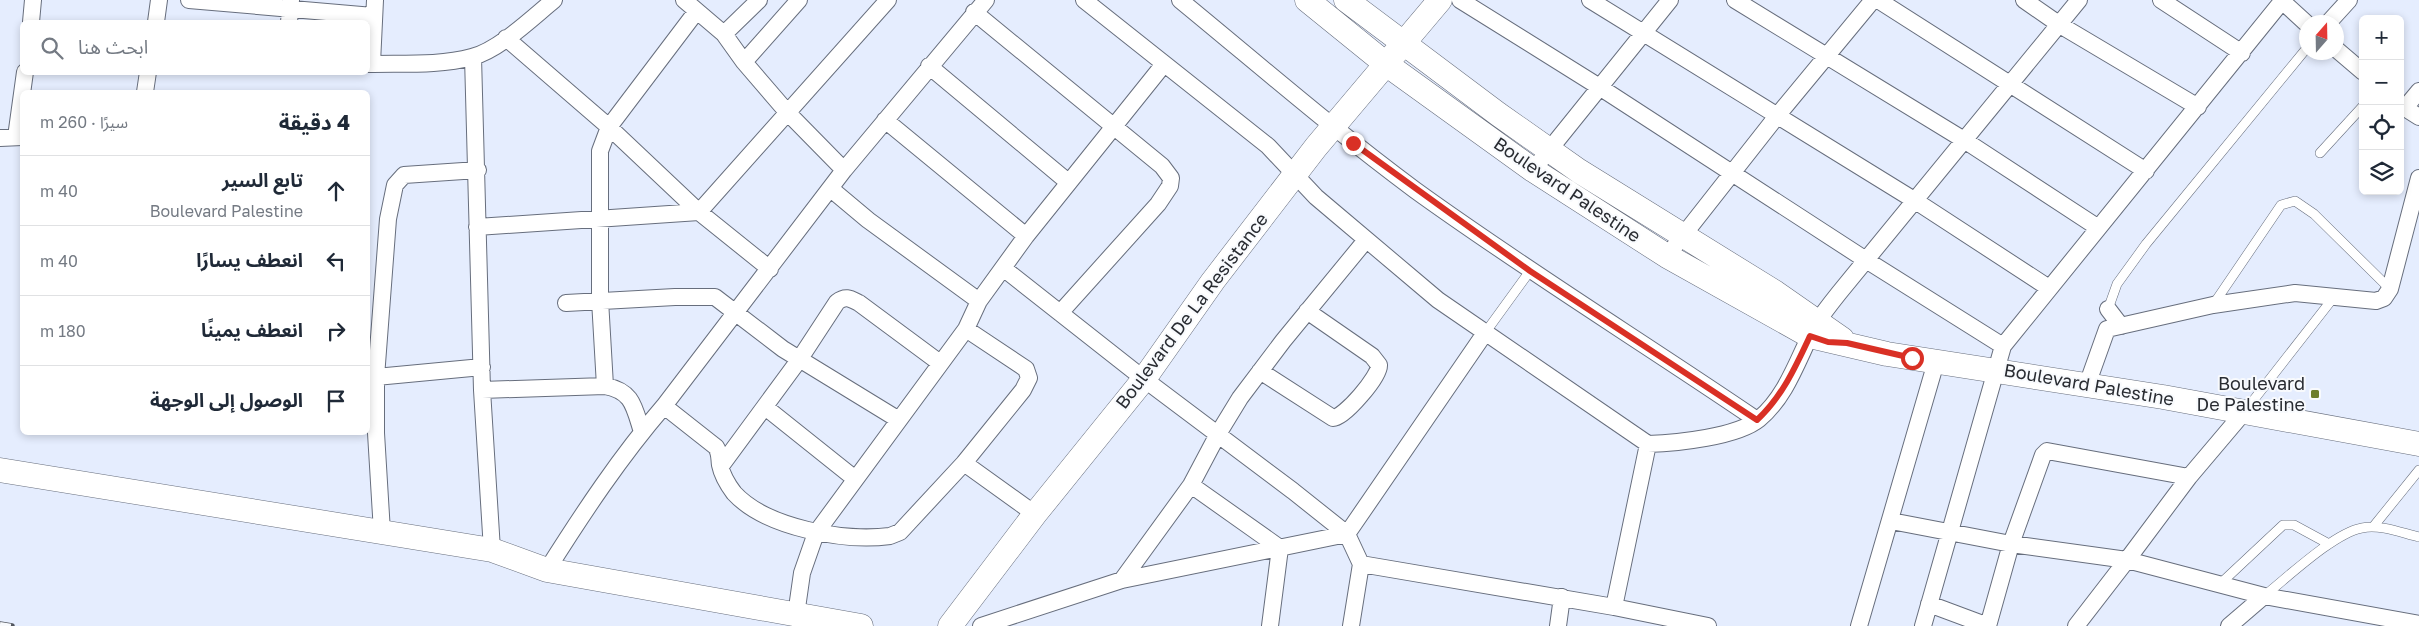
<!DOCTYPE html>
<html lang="ar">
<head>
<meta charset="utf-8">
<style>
  :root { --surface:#fff; --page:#f2f2f3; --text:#1f2937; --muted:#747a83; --line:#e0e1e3 }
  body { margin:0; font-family:"Golos Text","Noto Sans Arabic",sans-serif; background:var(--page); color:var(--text); direction:rtl }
  .controls { position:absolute; right:15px; top:15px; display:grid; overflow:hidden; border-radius:8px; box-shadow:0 2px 8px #0003 }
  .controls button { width:45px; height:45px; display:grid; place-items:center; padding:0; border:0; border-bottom:1px solid var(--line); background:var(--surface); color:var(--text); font:25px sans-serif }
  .compass { position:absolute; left:2299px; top:15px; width:45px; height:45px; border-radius:50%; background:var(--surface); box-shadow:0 2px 8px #0003; rotate:20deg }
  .stop { position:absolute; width:15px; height:15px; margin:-11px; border:4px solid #d93025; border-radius:50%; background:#fff }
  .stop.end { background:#d93025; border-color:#fff; box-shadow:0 1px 5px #0008 }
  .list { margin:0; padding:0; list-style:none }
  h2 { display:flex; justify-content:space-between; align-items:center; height:65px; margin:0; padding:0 20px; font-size:21px }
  h2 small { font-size:16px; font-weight:400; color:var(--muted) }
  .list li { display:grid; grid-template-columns:32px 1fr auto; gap:15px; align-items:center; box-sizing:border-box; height:70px; padding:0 20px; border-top:1px solid var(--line) }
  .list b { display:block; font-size:19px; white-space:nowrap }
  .list p { margin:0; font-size:16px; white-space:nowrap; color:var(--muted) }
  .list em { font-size:16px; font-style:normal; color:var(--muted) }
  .icon { flex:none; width:28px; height:28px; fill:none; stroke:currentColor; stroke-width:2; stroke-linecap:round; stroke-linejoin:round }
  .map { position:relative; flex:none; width:2419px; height:626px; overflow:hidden; direction:ltr }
  .search { position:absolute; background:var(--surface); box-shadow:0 2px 8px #0003; left:20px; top:20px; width:350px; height:55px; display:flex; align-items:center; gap:12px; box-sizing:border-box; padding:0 18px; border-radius:8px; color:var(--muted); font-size:19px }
  .panel { position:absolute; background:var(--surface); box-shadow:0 2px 8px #0003; left:20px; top:90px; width:350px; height:345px; border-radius:8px; direction:rtl }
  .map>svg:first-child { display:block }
</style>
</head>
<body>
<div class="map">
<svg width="2419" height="626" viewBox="0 0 2419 626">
  <rect width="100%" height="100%" fill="#e5edfe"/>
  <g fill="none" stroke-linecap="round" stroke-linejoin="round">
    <g stroke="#676e7d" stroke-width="10">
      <path id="lane" d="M2320,153l43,-47
        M2213,305l68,-100 14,-4 19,13 76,75
        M2107,312l10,-28 29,-40 160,-195
        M1485,333l45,-62
        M2245,411l89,-114
        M2373,527l46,-57
        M2220,584l63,-59h11l35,19
        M2264,596c24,-19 70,-63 98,-68 18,-4 40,5 57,9"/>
    </g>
    <g stroke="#676e7d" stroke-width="18">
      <path id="street" d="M189,0l184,16
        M684,0l40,34 20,28 43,50 57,58
        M1084,0l184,146 48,51 122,103 210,144c29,-1 89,-7 111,-25 29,-24 40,-64 57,-95 7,-11 15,-21 23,-31l240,-293
        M1180,0c78,64 154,130 235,190 112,81 229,153 342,230
        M1460,0l141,88 265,172 137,86
        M1590,0l324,200 135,88
        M1735,0l229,140 133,87
        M1878,0l268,171
        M2024,0l36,25 138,82
        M2161,0l81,53
        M2282,1l24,22
        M974,12l188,154 9,12 -1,8 -12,18 -98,109
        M31,22l2,-22
        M156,22l3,-22
        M289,22l2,-22
        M2329,22l20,-22
        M724,34l35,-34
        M506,38l103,89 90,85 71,57
        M2336,49l27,23
        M473,57l9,333 10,160
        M744,62l55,-62
        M372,63l3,-63
        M368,64c33,-1 71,2 104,-7 27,-7 60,-39 82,-57
        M929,66l139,116
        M145,92l3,-20
        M2400,105l19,12
        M2404,109l15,-18
        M885,120l141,116
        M16,137l9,-65
        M0,138l22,-1
        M1533,170l137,-170
        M831,189l37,31 111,81
        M477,227l222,-15 189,-212
        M1667,256l110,-140 96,-116
        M1003,268l141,111 149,112 54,43 14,30 -10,62
        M566,303l109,-6h40l68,52 116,71
        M2108,309l13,17
        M1260,371l73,47c11,0 47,-42 46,-53l-7,-9 -65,-45
        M376,377l106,-10
        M2087,385l20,-56 106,-24 82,-12 81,8 8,-3 6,-9 29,-111
        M482,390l123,-4
        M664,406l52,41c4,6 3,11 4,18 2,10 8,20 14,28 32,35 111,49 156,43l10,-4 64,-69 59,-73 6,-12 -3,-9 -60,-40
        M765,407l89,71
        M642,432c-8,-25 -9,-41 -37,-46l-5,-86v-149l9,-24 87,-115
        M964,463l71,51
        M721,466l78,-106 38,-58c9,-7 14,-3 22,1l81,60
        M1191,485l89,63 -10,78
        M1891,521l120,23 116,16 62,-83 55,-65
        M382,532l-6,-99v-56l12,-158 7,-34 9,-10 74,-5
        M1361,564l253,43 94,19
        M547,570c36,-57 73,-113 117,-164l180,-236 142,-170
        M1122,580l69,-95 27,-51 22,-36 43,-57 83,-101
        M1929,604l59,22
        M1614,607l34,-163
        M796,615l6,-42 14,-40 150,-204 13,-28 47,-65 138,-172
        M981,626l141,-46 225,-46 138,-201
        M1558,626l4,-29
        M1859,626l77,-264
        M1923,626l80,-280 280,-346
        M1988,626l23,-82 32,-89 4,-4 142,26
        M2076,626l51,-66 137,36 155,28
        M2229,626l35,-30"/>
    </g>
    <g stroke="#676e7d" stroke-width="25">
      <path id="secondary" d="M1307,0l79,64 147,106 134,86 143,80 77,18 276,43 256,47
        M1346,0l152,114 81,57 197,122 66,46
        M0,470l492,80 55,20 314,56
        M950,626l85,-112 109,-135 69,-98 103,-134 124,-147"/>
    </g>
    <use href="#lane" stroke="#fff" stroke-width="9"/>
    <use href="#street" stroke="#fff" stroke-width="16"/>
    <use href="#secondary" stroke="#fff" stroke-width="24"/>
    <g stroke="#52565f" stroke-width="5.5">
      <path id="rail" d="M0,624l12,2"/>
    </g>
    <use href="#rail" stroke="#f8fafd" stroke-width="4" stroke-dasharray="11" stroke-linecap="butt"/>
  </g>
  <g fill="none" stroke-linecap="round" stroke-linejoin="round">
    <path stroke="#d93025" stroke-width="6" d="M1353,143l177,128 227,149c25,-23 39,-54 53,-84l18,6 19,1 65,15"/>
  </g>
  <rect fill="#6c7d2c" stroke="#f8fafd" stroke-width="2" x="2310" y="389" width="10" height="10" rx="2.5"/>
  <g text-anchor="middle" stroke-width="4" stroke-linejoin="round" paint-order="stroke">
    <g font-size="18" fill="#292c32" stroke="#f8fafd">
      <text transform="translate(1567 190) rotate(34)" y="6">Boulevard Palestine</text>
      <text transform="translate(1192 311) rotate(-53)" y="6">Boulevard De La Resistance</text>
      <text transform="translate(2089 385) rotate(10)" y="6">Boulevard Palestine</text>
    </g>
    <g font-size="18" fill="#292c32" stroke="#f8fafd" text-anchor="end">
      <text x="2305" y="390">Boulevard<tspan x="2305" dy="21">De Palestine</tspan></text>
    </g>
  </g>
</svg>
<div class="controls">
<button>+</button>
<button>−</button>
<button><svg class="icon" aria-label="locate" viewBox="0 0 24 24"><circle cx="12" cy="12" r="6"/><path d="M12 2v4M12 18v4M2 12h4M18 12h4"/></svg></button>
<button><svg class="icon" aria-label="layers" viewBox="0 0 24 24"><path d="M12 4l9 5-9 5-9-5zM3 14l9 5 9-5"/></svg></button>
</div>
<svg class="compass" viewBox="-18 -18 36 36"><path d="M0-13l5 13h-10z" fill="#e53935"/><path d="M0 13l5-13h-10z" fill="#747a83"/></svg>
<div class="stop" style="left:1912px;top:358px"></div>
<div class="stop end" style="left:1353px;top:143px"></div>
<div class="search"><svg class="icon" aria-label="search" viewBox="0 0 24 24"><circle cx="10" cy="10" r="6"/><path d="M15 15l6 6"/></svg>ابحث هنا</div>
<section class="panel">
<h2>4 دقيقة<small>سيرًا · 260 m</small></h2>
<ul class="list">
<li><svg class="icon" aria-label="ahead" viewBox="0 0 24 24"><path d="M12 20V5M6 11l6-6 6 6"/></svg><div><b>تابع السير</b><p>Boulevard Palestine</p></div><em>40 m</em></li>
<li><svg class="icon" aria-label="left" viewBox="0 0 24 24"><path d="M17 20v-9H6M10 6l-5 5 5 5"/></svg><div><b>انعطف يسارًا</b></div><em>40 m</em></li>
<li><svg class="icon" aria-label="right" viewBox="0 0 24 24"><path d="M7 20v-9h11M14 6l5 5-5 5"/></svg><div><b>انعطف يمينًا</b></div><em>180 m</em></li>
<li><svg class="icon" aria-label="arrive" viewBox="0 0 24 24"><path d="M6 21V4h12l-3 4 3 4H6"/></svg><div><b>الوصول إلى الوجهة</b></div></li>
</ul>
</section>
</div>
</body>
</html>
